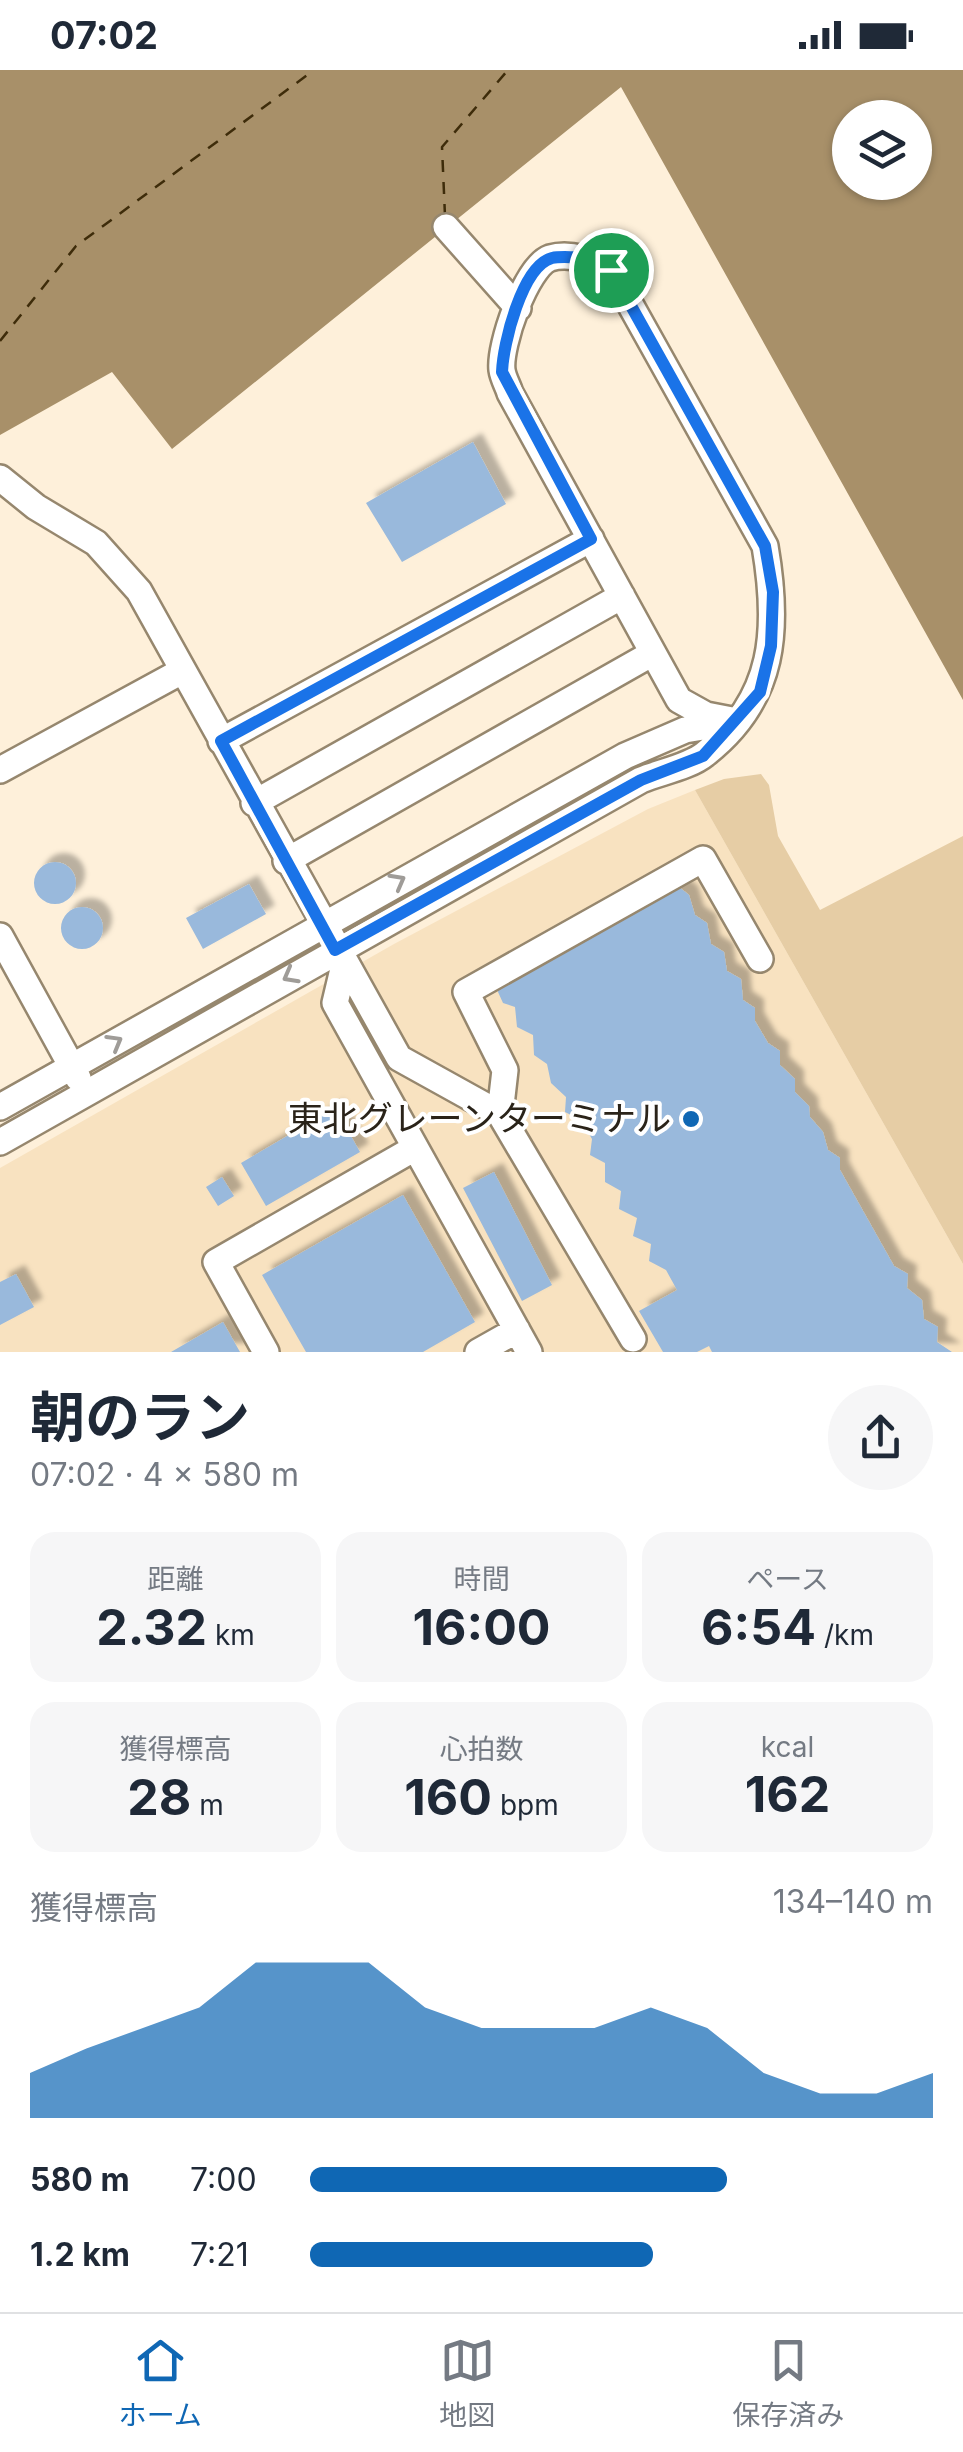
<!DOCTYPE html>
<html lang="ja">
<head>
<meta charset="utf-8">
<style>
  :root { --surface:#fff; --page:#f6f6f7; --text:#1f2937; --muted:#747a83; --line:#e0e1e3; --accent:#0f67b4 }
  body { margin:0; font-family:Inter,"Noto Sans JP",sans-serif; background:var(--page); color:var(--text); height:100vh; display:flex; flex-direction:column; font-size:38px; white-space:nowrap }
  * { box-sizing:border-box; margin:0 }
  p { font-size:32px; color:var(--muted) }
  .icon { flex:none; width:55px; height:55px; fill:none; stroke:currentColor; stroke-width:2; stroke-linecap:round; stroke-linejoin:round }
  .map { position:relative; height:1282px; overflow:hidden }
  .sheet { display:flex; flex-direction:column; background:var(--surface); flex:1 }
  .sheet>* { flex:none }
  .controls { position:absolute; left:832px; top:30px; display:grid; gap:20px }
  .controls a { display:grid; place-items:center; width:100px; height:100px; border-radius:50%; background:var(--surface); box-shadow:0 2px 8px #0004; font-size:50px }
  .pin { position:absolute; display:grid; place-items:center; width:85px; height:85px; color:#fff; margin:-42px; border:5px solid #fff; border-radius:50%; box-shadow:0 2px 10px #0007 }
  .round { display:grid; place-items:center; flex:none; width:105px; height:105px; border-radius:52px; background:var(--page) }
  .headline { display:flex; align-items:center; justify-content:space-between; height:170px; padding:0 30px }
  h1 { font-size:55px; font-weight:700; line-height:75px }
  .metrics { display:grid; grid-template-columns:repeat(3,1fr); gap:15px; height:170px; padding:10px 30px }
  .metrics div { display:grid; align-content:center; border-radius:25px; background:var(--page); text-align:center }
  .metrics b { font-size:50px; font-weight:700 }
  .metrics small { font-size:28px; font-weight:400 }
  .metrics p { font-size:28px }
  .chart { height:280px; padding:20px 30px }
  .chart p { display:flex; justify-content:space-between }
  .chart svg { width:100%; height:180px; margin-top:10px; fill:var(--accent); opacity:.7 }
  ul { padding:0 30px; list-style:none; font-size:32px }
  li { display:grid; grid-template-columns:160px 120px 1fr; align-items:center; height:75px }
  li i { height:25px; border-radius:12px; background:var(--accent) }
  .status { display:flex; justify-content:space-between; align-items:center; height:70px; padding:0 50px; background:var(--surface); direction:ltr }
  .status svg { height:28px; fill:currentColor }
  .dock { display:flex; justify-content:space-around; align-items:center; height:140px; border-top:2px solid var(--line); background:var(--surface); font-size:28px; color:var(--muted) }
  .dock a { display:grid; justify-items:center; gap:5px }
  .dock .on { color:var(--accent) }
  .map>svg:first-child { display:block }
</style>
</head>
<body>
<div class="status"><b>07:02</b><svg viewBox="0 0 49 12"><path d="M0 12V9h3v3zM5 12V6h3v6zM10 12V3h3v9zM15 12V0h3v12zM26 1h20v11H26zM47 4h2v5h-2z"/></svg></div>
<div class="map">
<svg width="963" height="1282" viewBox="0 0 963 1282">
  <defs>
    <filter id="shadow"><feDropShadow dx="9" dy="-9" stdDeviation="2.5" flood-color="#0004"/></filter>
  </defs>
  <rect width="100%" height="100%" fill="#fef0da"/>
  <path fill="#f8e2c0" d="M695 720 963 1194V1282H0V1098L394 874 648 739Z"/>
  <path fill="#e6cda5" d="M761 704 769 715 778 766 820 840 963 766V1194L695 720 724 709Z"/>
  <path fill="#a89069" fill-rule="evenodd" d="M0 0H963V630L621 17 172 379 112 302 0 365ZM850 48H915V112H850Z"/>
  <g fill="none" stroke-linecap="round" stroke-linejoin="round">
    <path stroke="#3e2c0a" stroke-width="2.5" stroke-dasharray="12 10" stroke-linecap="butt" d="M445 146 442 77 508 0
      M0 271 76 176 314 0"/>
  </g>
  <path fill="#99b9dc" filter="url(#shadow)" d="M473 372 506 434 402 492 366 433Z
    M34 813a21 21 0 1 1 42 0a21 21 0 1 1-42 0Z
    M249 814 266 844 203 879 186 848Z
    M679 817 689 825 695 845 707 853 711 874 724 882 727 901 741 909 743 930 755 938V951L768 973 780 981V995L795 1009V1022L809 1036 810 1047 823 1062 828 1080 840 1088V1100L894 1196 908 1204 907 1218 922 1230 924 1249 938 1257 937 1272 952 1282H712L709 1276 697 1282H663L639 1241 677 1220 666 1200 649 1191 651 1174 633 1166 637 1148 619 1139 621 1121 605 1112V1093L590 1085 592 1069 581 1050 565 1042 566 1027 551 1013 547 994 534 985 533 965 517 957 515 937 503 933 498 922 499 915 519 908 526 899 547 893 592 862 600 863 608 854Z
    M61 858a21 21 0 1 1 42 0a21 21 0 1 1-42 0Z
    M335 1038 360 1082 266 1136 241 1093Z
    M494 1102 552 1215 522 1231 463 1118Z
    M222 1107 234 1126 218 1136 206 1117Z
    M403 1125 475 1252 423 1282H306L262 1205Z
    M16 1204 34 1237 0 1255V1212Z
    M223 1252 240 1282H171Z"/>
  <g fill="none" stroke-linecap="round" stroke-linejoin="round">
    <defs>
      <path id="minor" d="M446 157 518 238
        M0 408 36 437 96 473 139 521 399 988 500 1044
        M221 671 591 469
        M0 700 182 601
        M254 733 622 526
        M286 791 653 583
        M0 866 78 1008
        M344 895 335 933 529 1282
        M0 1037 625 686 685 660 727 653
        M0 1072 641 710C660 702 689 697 705 684 776 629 779 558 765 476L611 200C593 191 571 182 550 188 526 197 499 276 502 300 503 308 508 316 510 323L679 630 706 645 737 651
        M633 1269 500 1044 505 1000 466 922 703 789 760 889
        M266 1282 216 1192 415 1078
        M478 1282 517 1260"/>
    </defs>
    <use href="#minor" stroke="#96876e" stroke-width="30"/>
    <use href="#minor" stroke="#fff" stroke-width="25"/>
  </g>
  <defs><path id="oneway-chevron" d="M-2-3.5L2.5 0L-2 3.5" fill="none" stroke-width="1.6" stroke-linecap="round" stroke-linejoin="round" transform="scale(2.5)"/></defs>
  <g stroke="#9f9c98">
    <use href="#oneway-chevron" transform="translate(398 811) rotate(-29)"/>
    <use href="#oneway-chevron" transform="translate(290 906) rotate(151)"/>
    <use href="#oneway-chevron" transform="translate(115 972) rotate(-30)"/>
  </g>
  <g fill="none" stroke-linecap="round" stroke-linejoin="round">
    <defs>
      <path id="route" d="M584 187 611 200 765 476 773 522 771 576 760 622 703 686 641 710 335 880 221 671 591 469 502 302C503 274 522 196 552 188 561 186 574 188 584 187Z"/>
    </defs>
    <use href="#route" stroke="#fff" stroke-width="20"/>
    <use href="#route" stroke="#1a73e8" stroke-width="12"/>
  </g>
  <circle fill="#0f67b4" stroke="#fff" stroke-width="4" cx="691" cy="1049" r="10"/>
  <g text-anchor="middle" stroke-width="8" stroke-linejoin="round" paint-order="stroke">
    <g font-size="35" fill="#2a2319" stroke="#fff" text-anchor="end">
      <text x="671" y="1061">東北グレーンターミナル</text>
    </g>
  </g>
</svg>
<div class="controls">
<a><svg class="icon" aria-label="layers" viewBox="0 0 24 24"><path d="M12 4l9 5-9 5-9-5zM3 14l9 5 9-5"/></svg></a>
</div>
<div class="pin" style="left:611px;top:200px;background:#1e9e55"><svg class="icon" aria-label="arrive" viewBox="0 0 24 24"><path d="M6 21V4h12l-3 4 3 4H6"/></svg></div>
</div>
<section class="sheet">
<div class="headline"><div><h1>朝のラン</h1><p>07:02 · 4 × 580 m</p></div><a class="round"><svg class="icon" aria-label="share" viewBox="0 0 24 24"><path d="M12 15V3M7 8l5-5 5 5M5 13v7h14v-7"/></svg></a></div>
<div class="metrics">
<div><p>距離</p><b>2.32<small> km</small></b></div>
<div><p>時間</p><b>16:00</b></div>
<div><p>ペース</p><b>6:54<small> /km</small></b></div>
</div>
<div class="metrics">
<div><p>獲得標高</p><b>28<small> m</small></b></div>
<div><p>心拍数</p><b>160<small> bpm</small></b></div>
<div><p>kcal</p><b>162</b></div>
</div>
<div class="chart"><p><span>獲得標高</span>134–140 m</p>
<svg viewBox="0 0 160 44" preserveAspectRatio="none"><path d="M0 44V33L10 27L20 22L30 17L40 6L50 6L60 6L70 17L80 22L90 22L100 22L110 17L120 22L130 33L140 38L150 38L160 33V44z"/></svg>
</div>
<ul>
<li><b>580 m</b>7:00<i style="width:67%"></i></li>
<li><b>1.2 km</b>7:21<i style="width:55%"></i></li>
</ul>
</section>
<nav class="dock">
<a class="on"><svg class="icon" aria-label="home" viewBox="0 0 24 24"><path d="M3 11l9-7 9 7M6 9v11h12V9"/></svg>ホーム</a>
<a><svg class="icon" aria-label="map" viewBox="0 0 24 24"><path d="M3 6l6-2 6 2 6-2v14l-6 2-6-2-6 2zM9 4v14M15 6v14"/></svg>地図</a>
<a><svg class="icon" aria-label="saved" viewBox="0 0 24 24"><path d="M7 4h10v16l-5-4-5 4z"/></svg>保存済み</a>
</nav>
</body>
</html>
